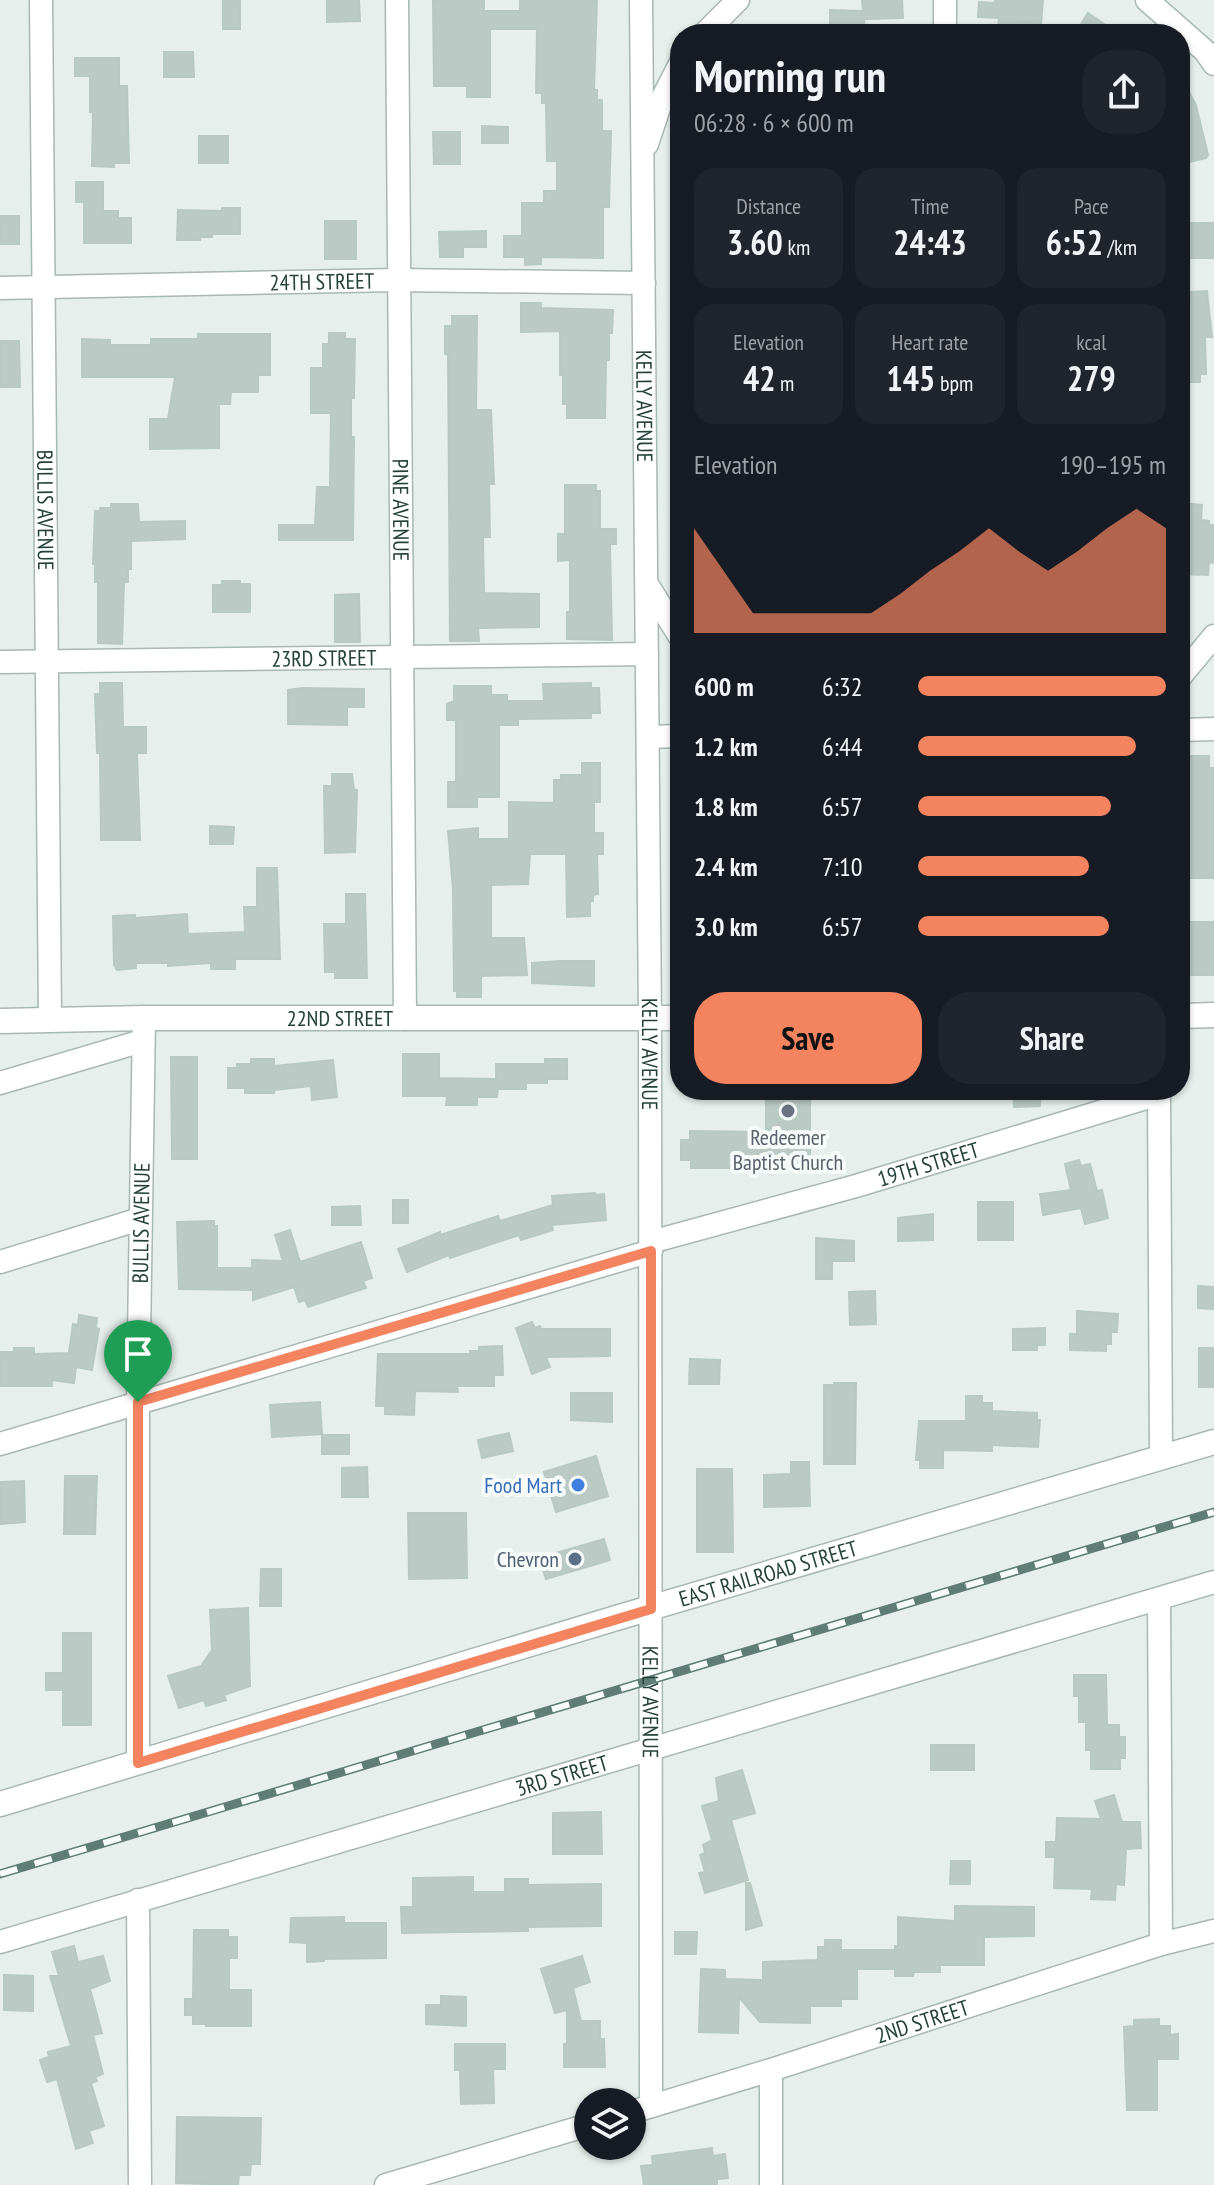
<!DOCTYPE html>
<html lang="en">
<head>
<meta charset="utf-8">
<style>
  :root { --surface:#171b24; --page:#20242c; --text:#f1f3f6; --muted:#9ea1a6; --accent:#f4845f }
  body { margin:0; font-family:"PT Sans Narrow",sans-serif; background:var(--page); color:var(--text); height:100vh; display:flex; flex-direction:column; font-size:30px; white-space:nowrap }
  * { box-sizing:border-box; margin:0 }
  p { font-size:26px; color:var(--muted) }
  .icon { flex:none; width:44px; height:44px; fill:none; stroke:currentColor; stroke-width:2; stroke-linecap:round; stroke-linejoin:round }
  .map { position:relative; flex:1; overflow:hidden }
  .sheet { position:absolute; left:670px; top:24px; width:520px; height:1076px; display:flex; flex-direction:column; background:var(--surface); border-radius:32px; box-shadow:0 2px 6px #0004 }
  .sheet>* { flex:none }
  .tools { position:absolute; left:574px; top:2088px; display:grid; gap:16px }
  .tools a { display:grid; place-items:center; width:72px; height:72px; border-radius:50%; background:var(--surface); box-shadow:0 2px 6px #0004; font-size:40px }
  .pin { position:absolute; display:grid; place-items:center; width:68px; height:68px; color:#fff; margin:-82px -34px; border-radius:50% 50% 50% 0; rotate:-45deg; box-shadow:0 0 8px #0007 }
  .pin .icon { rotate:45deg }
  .round { display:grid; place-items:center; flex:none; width:84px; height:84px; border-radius:32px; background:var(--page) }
  .headline { display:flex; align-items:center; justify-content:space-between; height:136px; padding:0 24px }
  h1 { font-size:44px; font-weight:800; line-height:60px }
  .figures { display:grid; grid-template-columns:repeat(3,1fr); gap:12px; height:136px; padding:8px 24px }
  .figures div { display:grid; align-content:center; border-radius:20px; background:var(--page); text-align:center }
  .figures b { font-size:34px; font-weight:800 }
  .figures small { font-size:22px; font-weight:400 }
  .figures p { font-size:22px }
  .chart { height:224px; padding:16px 24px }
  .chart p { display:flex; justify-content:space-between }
  .chart svg { width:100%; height:144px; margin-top:8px; fill:var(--accent); opacity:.7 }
  .primary-button { display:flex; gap:16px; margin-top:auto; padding:16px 24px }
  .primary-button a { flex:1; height:92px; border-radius:32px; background:var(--accent); color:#111; font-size:32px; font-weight:800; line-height:92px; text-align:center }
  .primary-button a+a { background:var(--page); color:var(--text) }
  ul { padding:0 24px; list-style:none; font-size:26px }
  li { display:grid; grid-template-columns:128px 96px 1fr; align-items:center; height:60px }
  li i { height:20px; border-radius:10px; background:var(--accent) }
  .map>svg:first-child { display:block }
</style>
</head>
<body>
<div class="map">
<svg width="1214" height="2185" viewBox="0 0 1214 2185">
  <rect width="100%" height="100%" fill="#e6efeb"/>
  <path fill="#bbcac4" stroke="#b8c9c2" stroke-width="2" d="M223 0H240V29H223Z
    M327 0H359L360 21 327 22Z
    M433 0H484V11H520V0H597L594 90H597V100H602V131H611L609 207H603V258L541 257V264L525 265V257H504V236H522V203H544V191H557V161H547L546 103H542V93H536L537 29H490V97H467V86H434Z
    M862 0H902L903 18 864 19 865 34H849V28H830V10L863 11Z
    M995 0H1043L1041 24 1021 23V32L998 30 999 18 978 17 979 2 995 3Z
    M1088 13 1119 34H1075Z
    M164 52H193L194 77H164Z
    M75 58H119V86H127L129 163H114V167L92 166 93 112H90V76H75Z
    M1180 75 1196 105 1208 155 1206 158 1180 164Z
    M482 126 508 127V143H482Z
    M433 132H460V164H434Z
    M199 136H228V163H199Z
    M76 182H103V211H118V218H131V243H84V202H76Z
    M222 208H240V234H212V237H201L200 240H177L178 210 222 211Z
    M0 216H19V244H0Z
    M325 221H356V259H325Z
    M1180 223H1214V258H1180Z
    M486 231V247H463V257H440L439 232Z
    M1207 291 1212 337H1205L1206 374H1200V382H1180V300H1190V292Z
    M521 303H541V308L613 310 612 333H609V360H606L605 418H567V404H563V375H560V331L521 332Z
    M452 316H477L476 410H491L494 484H489L490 537H483L484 593 539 594V627L478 628 479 641H450L448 354H445V326H452Z
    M329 333H345V339H355L354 398H351V437H354L353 540H279V525H315L317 487H330L331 413H311V368H323V344H329Z
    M198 334H270V375H258V392H231L230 404H219V448L150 449V419H168L175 377H82V339L110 340V345H151V339H198Z
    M0 341H19L20 387H0Z
    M565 485H596V491H600V529H616V544H610L612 640 567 639V612H570V560L558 561V534H565Z
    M1180 503 1202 505 1201 520 1209 521V525H1214V563L1209 562 1208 575 1180 574Z
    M111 504H138L139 522 185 521V539L131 541V569H128V582H124L122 644 98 643V582H95V564H93L95 511H100V508H111Z
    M222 581H240V584H250V612H213V585H222Z
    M359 594 360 642H335V595Z
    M100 683H122L123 727H146V753H137L140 840H101L100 753H97L95 694H100Z
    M591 683V688H599L600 713H591V718L518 719V725H499V797H477V807H448V782H456V720H447V704L454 701V686H491V695H507V701H544L543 684Z
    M303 688 364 689V707H347V725L288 724V690Z
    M1183 756H1209V768H1213L1214 878H1180V772H1183Z
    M582 763H600V802H594V833H603V854H597L598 894 593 895V901H590V916L567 917 566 854H530L528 884 491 885V938H524L527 975 481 976V997H457V991H454L453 890 448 831 478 828V839H509V802L554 803V780H561V775H582Z
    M332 774H352L354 790H357L355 852 325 853 324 786H332Z
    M210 826 234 827 233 844H210Z
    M257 868H277L280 959H235V969H211V963L168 966V963H136V968L117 970 114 965 113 916 135 915V918L187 914 188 934 245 932 244 907H257Z
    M346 894H365L367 978H335V972H325L324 924H346Z
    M1180 922H1214V975H1180Z
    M560 961H594V986L532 983V963Z
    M403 1054H439V1078L496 1079V1064H545V1059H567V1079H547V1083H526V1089H498L497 1097H477V1105H446L447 1096H403Z
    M171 1057H197V1159H172Z
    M251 1059H274V1066L333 1060 337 1097 312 1100 311 1086 274 1090V1093H245V1088H228V1068H237V1064H251Z
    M766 1090H810V1159L766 1172V1168H691V1160H681V1140H690V1131L766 1132Z
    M1014 1090H1040V1106L1014 1107Z
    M1079 1160 1081 1166 1090 1164 1097 1191 1102 1190 1108 1218 1085 1224 1081 1208 1043 1215 1040 1194 1071 1190 1065 1164Z
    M595 1193V1195L604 1194 606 1220 552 1225 553 1230 521 1240 519 1235 450 1258 449 1255 407 1272 398 1249 440 1232V1235L498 1216 500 1221 553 1205 552 1196Z
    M393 1200H408V1223H393Z
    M978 1202H1013V1240H978Z
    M360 1206 361 1225H332V1207Z
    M933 1214V1240L898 1241V1218Z
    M214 1221V1226H217V1268H252V1260L283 1261 275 1235 290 1230 300 1262 361 1242 372 1278 363 1281 366 1288 308 1307 305 1300 299 1302 294 1287 253 1300V1290L179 1289 177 1222Z
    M816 1238 854 1241V1261H832V1279H816Z
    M1198 1286 1214 1287V1309L1198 1308Z
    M875 1291 876 1324 850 1325 849 1292Z
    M1077 1311 1118 1314 1117 1332H1111V1344H1106V1351L1070 1350V1334H1077Z
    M79 1315 97 1318 96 1328 99 1329 92 1370 76 1367 74 1383 52 1380V1386H0V1352H14V1348H34V1354L69 1353 73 1324 78 1325Z
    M532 1322 535 1328 540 1326 541 1329H610V1356L546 1357 550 1367 532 1374 516 1328Z
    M1045 1328V1345H1037V1350H1013V1329Z
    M502 1346 503 1375H494V1386H457L458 1392 415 1391 414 1415 385 1414V1406H376L378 1354H470V1351H479V1347Z
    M1199 1348H1214V1387H1199Z
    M690 1359 720 1360 719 1384H689Z
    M834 1383H856L855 1464H824V1385H834Z
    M571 1393H612V1422L571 1420Z
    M966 1396H982V1403H992V1411L1037 1413V1420H1040L1038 1447 992 1445V1451L943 1450V1468H920V1460H916L919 1421H966Z
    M320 1402 322 1434 272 1437 270 1405Z
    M509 1433 513 1451 482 1458 478 1440Z
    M322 1435H349V1454H322Z
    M596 1456 608 1496 556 1512 544 1472Z
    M791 1462H809L810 1506 764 1507V1475L791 1474Z
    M367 1467 368 1497H342V1468Z
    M697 1469H732L733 1552H697Z
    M65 1476H97L95 1534H64Z
    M24 1481 25 1522 1 1524 0 1482Z
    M408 1513H466L467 1578 409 1579Z
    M604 1539 610 1560 546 1579 539 1558Z
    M261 1569H281V1606H260Z
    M248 1608 250 1686 224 1695 226 1700 206 1706 204 1700 179 1708 168 1676 201 1666 212 1650 210 1610Z
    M63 1633H91V1725H63V1690H46V1673H63Z
    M1074 1675H1106L1107 1725H1119V1737H1125V1758H1120V1769H1091V1750H1086V1722H1079V1696H1074Z
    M931 1745H974V1770H931Z
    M742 1770 755 1813 731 1820 748 1880 705 1893 699 1873 705 1872 700 1855 705 1853 703 1845 712 1840 702 1806 719 1801 716 1778Z
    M1114 1795 1122 1822H1140L1141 1848 1126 1849 1124 1885 1116 1884 1115 1900 1091 1899 1092 1889 1054 1888 1055 1857H1046V1842H1056L1057 1818 1101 1819 1095 1801Z
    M601 1812 602 1854H553V1813Z
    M951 1861H970V1884H950Z
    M473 1877V1892H505V1879H528V1885L601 1884V1926L528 1927V1931L402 1933 401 1907H413V1878Z
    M746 1883H750L762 1925 746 1930Z
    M955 1906 1034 1907V1936L984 1937V1965H940V1972H914L913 1976H895V1969H857V1999H841V2006H810V2023L760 2022 739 1997 738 2033 699 2032 701 1969 725 1970V1979L763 1980V1962L818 1960V1947H825V1940H841V1950H895V1946H898V1917L955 1921Z
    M344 1917V1923H386V1958L324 1959V1961L307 1962V1943L290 1942 291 1918Z
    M194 1930H228V1937H237V1958H229V1990H251V2026H206V2024H193V2015H185V1999H193Z
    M675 1932H697L696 1954H675Z
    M74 1946 78 1962 103 1956 110 1981 90 1989 102 2033 93 2035 103 2074 95 2077 97 2081 91 2083 104 2126 89 2131 93 2143 76 2149 57 2079 47 2082 40 2060 49 2057 48 2052 71 2046 50 1976H59L52 1952Z
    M582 1956 590 1982 573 1988 581 2021H600V2039H604L605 2067H564V2044H567V2010L555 2013 541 1969Z
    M4 1975 33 1976V2011L4 2010Z
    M441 1996 466 1997V2026L426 2024V2005H441Z
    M1159 2019V2026H1170V2035L1178 2034V2059H1157V2110H1127L1124 2027 1134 2026V2020Z
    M455 2044H505V2069H493L494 2103 461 2104 460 2070H455Z
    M177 2117 261 2118 260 2164H251L250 2175H239L238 2185 176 2183Z
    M712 2148 713 2156 725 2154 728 2178 717 2179V2185H644L641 2166 653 2165 652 2156Z"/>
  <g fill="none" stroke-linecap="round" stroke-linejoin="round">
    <defs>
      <g id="minor">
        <path id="s1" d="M41 0 50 1020"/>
        <path id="s2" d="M397 0 405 1019"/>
        <path id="s3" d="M641 0 650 1018 651 2106"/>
        <path d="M1147 0 1205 51 1214 64"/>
        <path d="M704 34 738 0"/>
        <path d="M945 34V0"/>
        <path d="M647 144 662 99 680 64"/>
        <path id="s4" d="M0 288 396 280 644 283"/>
        <path d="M647 584 680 637"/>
        <path id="s5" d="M0 662 647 654"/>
        <path d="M1180 677 1214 636"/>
        <path d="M1180 730 1214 729"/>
        <path d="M648 737 680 736"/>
        <path d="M0 1083 142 1041"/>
        <path d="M1159 1090 1161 1457"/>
        <path id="s6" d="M651 1242 856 1186 1159 1094"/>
        <path d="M0 1262 140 1219"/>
        <path d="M0 1444 651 1251"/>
        <path d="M1159 1599 1161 1944"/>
        <path id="s7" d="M138 1763V1402L144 1018"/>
        <path d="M138 1900 140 2185"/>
        <path id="s8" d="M0 1942 1214 1582"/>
        <path d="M771 2070V2185"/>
        <path id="s9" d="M632 2112 771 2070 1161 1944 1214 1931"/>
        <path d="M386 2185 588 2125"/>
      </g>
      <g id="tertiary">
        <path d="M1180 1016 1214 1015"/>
        <path id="s10" d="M0 1021 144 1018H680"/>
        <path id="s11" d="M0 1804 623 1616 1214 1442"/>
      </g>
    </defs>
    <use href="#minor" stroke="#a8b8b2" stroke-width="25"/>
    <use href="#tertiary" stroke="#a8b8b2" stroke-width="27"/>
    <use href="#minor" stroke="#fff" stroke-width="22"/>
    <use href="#tertiary" stroke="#fff" stroke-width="24"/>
    <defs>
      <path id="rail" d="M0 1874 1214 1512"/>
    </defs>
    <use href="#rail" stroke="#5f7d75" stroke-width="9"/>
    <use href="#rail" stroke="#f7fbf9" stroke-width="6" stroke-dasharray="18" stroke-linecap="butt"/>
  </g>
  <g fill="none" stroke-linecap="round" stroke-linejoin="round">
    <defs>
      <path id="route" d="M651 1251V1609L138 1763V1402Z"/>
    </defs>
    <use href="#route" stroke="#fff" stroke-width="16"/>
    <use href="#route" stroke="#f4845f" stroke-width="10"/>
  </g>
  <circle fill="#6b7280" stroke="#f7fbf9" stroke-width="3" cx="788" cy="1111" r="8"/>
  <circle fill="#3f7fe0" stroke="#f7fbf9" stroke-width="3" cx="578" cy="1485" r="8"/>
  <circle fill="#5c6f8a" stroke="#f7fbf9" stroke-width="3" cx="575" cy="1559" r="8"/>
  <g text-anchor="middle" stroke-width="8" stroke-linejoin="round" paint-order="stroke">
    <g font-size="22" fill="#24423a" stroke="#f7fbf9">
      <text dy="8" stroke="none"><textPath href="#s4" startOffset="322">24TH STREET</textPath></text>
      <text dy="8" stroke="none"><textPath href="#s3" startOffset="406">KELLY AVENUE</textPath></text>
      <text dy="8" stroke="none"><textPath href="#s2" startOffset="510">PINE AVENUE</textPath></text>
      <text dy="8" stroke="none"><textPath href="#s1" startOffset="510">BULLIS AVENUE</textPath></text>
      <text dy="8" stroke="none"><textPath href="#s5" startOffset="324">23RD STREET</textPath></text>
      <text dy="8" stroke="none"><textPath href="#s10" startOffset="340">22ND STREET</textPath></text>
      <text dy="8" stroke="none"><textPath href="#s3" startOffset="1054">KELLY AVENUE</textPath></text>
      <text dy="8" stroke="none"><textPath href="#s6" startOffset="288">19TH STREET</textPath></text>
      <text dy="8" stroke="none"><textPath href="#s7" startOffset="540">BULLIS AVENUE</textPath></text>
      <text dy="8" stroke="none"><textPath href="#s11" startOffset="802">EAST RAILROAD STREET</textPath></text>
      <text dy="8" stroke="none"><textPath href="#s3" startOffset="1702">KELLY AVENUE</textPath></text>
      <text dy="8" stroke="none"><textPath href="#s8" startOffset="586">3RD STREET</textPath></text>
      <text dy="8" stroke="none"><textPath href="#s9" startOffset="304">2ND STREET</textPath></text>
    </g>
    <g font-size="22" fill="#5b616d" stroke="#f7fbf9">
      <text x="788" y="1145">Redeemer<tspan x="788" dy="25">Baptist Church</tspan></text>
    </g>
    <g font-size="22" fill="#366cbe" stroke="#f7fbf9" text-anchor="end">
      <text x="562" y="1493">Food Mart</text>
    </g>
    <g font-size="22" fill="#4e5e75" stroke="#f7fbf9" text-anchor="end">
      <text x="559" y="1567">Chevron</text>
    </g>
  </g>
</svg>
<div class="tools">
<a><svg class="icon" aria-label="layers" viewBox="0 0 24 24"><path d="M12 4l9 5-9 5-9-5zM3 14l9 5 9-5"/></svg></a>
</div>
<div class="pin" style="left:138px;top:1402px;background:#1e9e55"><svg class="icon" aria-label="arrive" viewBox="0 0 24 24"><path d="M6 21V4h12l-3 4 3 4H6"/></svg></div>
<section class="sheet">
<div class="headline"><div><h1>Morning run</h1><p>06:28 · 6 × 600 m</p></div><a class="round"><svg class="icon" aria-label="share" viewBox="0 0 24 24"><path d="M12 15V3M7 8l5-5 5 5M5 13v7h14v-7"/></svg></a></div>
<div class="figures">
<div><p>Distance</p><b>3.60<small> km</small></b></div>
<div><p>Time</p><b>24:43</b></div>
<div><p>Pace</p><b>6:52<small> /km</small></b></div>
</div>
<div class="figures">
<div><p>Elevation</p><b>42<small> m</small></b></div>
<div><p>Heart rate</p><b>145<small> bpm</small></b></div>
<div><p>kcal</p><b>279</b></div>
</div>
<div class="chart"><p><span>Elevation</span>190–195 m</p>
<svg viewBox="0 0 160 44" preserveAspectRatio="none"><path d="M0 44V12L10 25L20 38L30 38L40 38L50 38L60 38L70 32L80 25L90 19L100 12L110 19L120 25L130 19L140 12L150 6L160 12V44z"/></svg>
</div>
<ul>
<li><b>600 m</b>6:32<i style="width:100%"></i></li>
<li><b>1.2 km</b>6:44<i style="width:88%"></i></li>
<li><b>1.8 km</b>6:57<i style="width:78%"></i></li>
<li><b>2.4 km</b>7:10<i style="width:69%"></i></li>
<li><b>3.0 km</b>6:57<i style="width:77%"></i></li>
</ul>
<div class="primary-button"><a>Save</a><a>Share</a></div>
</section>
</div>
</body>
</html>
